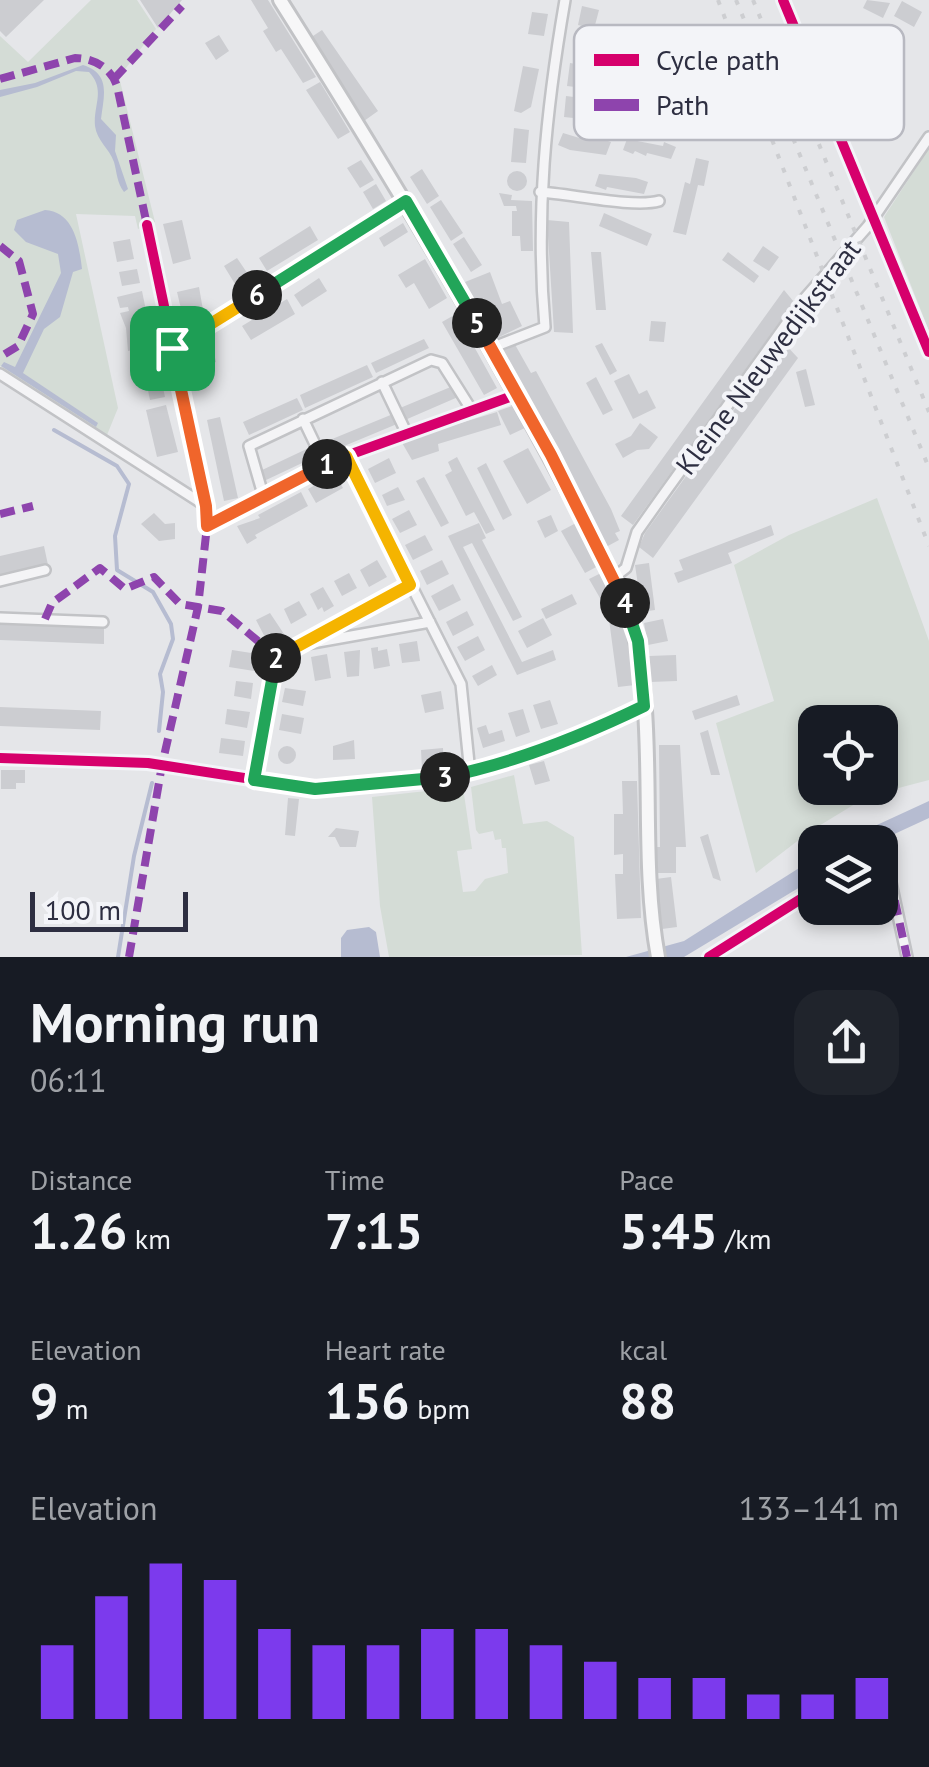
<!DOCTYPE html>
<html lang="en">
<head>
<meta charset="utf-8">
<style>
  :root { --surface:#171b24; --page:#20242c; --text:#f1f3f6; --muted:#9ea1a6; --accent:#7c3aed }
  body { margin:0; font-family:"PT Sans",sans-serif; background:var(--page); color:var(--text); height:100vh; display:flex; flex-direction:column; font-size:38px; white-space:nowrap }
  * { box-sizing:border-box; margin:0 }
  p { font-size:32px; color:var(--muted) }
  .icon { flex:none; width:55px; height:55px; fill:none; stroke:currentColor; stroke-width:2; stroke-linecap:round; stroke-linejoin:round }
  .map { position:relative; height:957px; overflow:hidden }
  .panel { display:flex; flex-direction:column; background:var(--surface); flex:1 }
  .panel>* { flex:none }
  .tools { position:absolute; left:798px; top:705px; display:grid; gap:20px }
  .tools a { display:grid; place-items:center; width:100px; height:100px; border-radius:20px; background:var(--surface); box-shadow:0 5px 15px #0003; font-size:50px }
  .scale { position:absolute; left:30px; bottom:25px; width:158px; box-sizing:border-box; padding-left:10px; border:5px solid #2d2e41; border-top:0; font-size:28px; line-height:35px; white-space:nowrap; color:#2d2e41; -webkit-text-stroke:8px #f3f4f8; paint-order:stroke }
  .pin { position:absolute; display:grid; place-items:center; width:85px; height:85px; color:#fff; margin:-42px; border-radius:20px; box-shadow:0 5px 15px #0006 }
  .km { position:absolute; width:50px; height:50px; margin:-25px; border-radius:50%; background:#222; color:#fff; font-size:28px; line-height:50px; text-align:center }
  .round { display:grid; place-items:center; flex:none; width:105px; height:105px; border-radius:30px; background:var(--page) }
  .summary { display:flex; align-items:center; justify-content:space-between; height:170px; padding:0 30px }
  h1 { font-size:55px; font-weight:700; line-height:75px }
  .figures { display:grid; grid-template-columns:repeat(3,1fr); gap:15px; height:170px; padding:10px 30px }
  .figures div { display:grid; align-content:center }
  .figures b { font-size:50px; font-weight:700 }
  .figures small { font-size:28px; font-weight:400 }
  .figures p { font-size:28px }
  .chart { height:280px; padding:20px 30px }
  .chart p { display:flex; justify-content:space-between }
  .chart svg { width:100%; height:180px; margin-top:10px; stroke:var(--accent); stroke-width:6 }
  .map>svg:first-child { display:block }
</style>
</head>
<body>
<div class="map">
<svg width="929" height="957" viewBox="0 0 929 957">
  <rect width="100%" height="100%" fill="#e5e6e9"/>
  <path fill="#d4dcd6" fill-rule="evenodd" d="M91 0H137L156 29 119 77 155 222 138 229 135 216 76 214 118 408 107 435 0 366V36L28 62Z
    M929 148V331L884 217Z
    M877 498 929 641V780L868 796 809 832 756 873 716 723 774 701 734 565 789 535ZM815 722H880V788H815Z
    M514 775 523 824 547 821 574 837 582 955 389 957 380 906 372 797 463 787 472 849 457 851 463 892 475 891 485 879 508 873 506 848H502L501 839 495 840 493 831 479 834 476 830 471 787Z"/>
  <path fill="#b6bcd1" d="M83 65C111 74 104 95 101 119L116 135 115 151 128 189 124 192C117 183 117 173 114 162 109 148 97 141 95 126 93 105 106 90 89 72L76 71 37 87 0 97V90L35 83Z
    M45 210C74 212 79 244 82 269L73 272 60 317 44 329 23 373 98 423 96 427 1 366 4 362 15 367 61 273 58 254 26 242 14 230 17 220Z
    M929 801V818L877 842H840Z
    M815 858V878L684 957H626L684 941Z
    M369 927 376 932 380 957H341V938L347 930Z"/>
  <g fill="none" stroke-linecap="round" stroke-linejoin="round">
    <path stroke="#b6bcd1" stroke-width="4" d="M54 430 117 466 129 484 115 536 117 570 153 592 171 624 173 639 160 674 163 692 159 731
      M118 957 134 856 152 783"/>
  </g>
  <path fill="#cccdd1" d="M0 0H44L6 37 0 31Z
    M140 0H182L158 28Z
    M251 0H268L316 77 303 83 281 49 276 52 263 31 268 28Z
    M867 0 890 3 883 18 863 8Z
    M902 1 922 12 914 27 894 16Z
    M582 6 599 10 594 29 578 25Z
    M532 12 548 14 544 36 528 34Z
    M322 30 378 111 364 121 310 38Z
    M219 35 229 51 216 60 205 43Z
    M570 63 594 67 591 89 567 86Z
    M523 66 539 69 531 107 521 113 514 111Z
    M320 82 350 132 338 139 306 90Z
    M566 96 590 99 583 119 564 117Z
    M514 128 529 130 526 163 511 162Z
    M563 133 586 140 599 141 600 138 611 142 606 155 570 150 558 145Z
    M627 139 663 146 664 142 676 147 671 159 647 153 646 156 635 151 633 154 623 150Z
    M696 158 709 161 704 186 698 185 686 235 673 232 685 182 690 184Z
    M361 160 374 180 360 188 347 168Z
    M422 169 439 196 427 204 410 177Z
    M507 181a10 10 0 1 1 20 0a10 10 0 1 1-20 0Z
    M599 174 636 178 648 182 644 194 607 187 606 190 595 186Z
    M376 184 386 201 373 209 363 192Z
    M499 193 512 195 511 200 532 201 533 251H521L520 236H512V211H517L516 206H504Z
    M441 200 463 233 451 241 430 207Z
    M604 213 652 234 647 246 599 226Z
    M182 220 191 259 173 264 163 224Z
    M547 220 569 222 573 333 554 332Z
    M403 223 408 232 384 247 379 238Z
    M310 226 318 240 267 271 259 258Z
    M464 237 482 265 471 272 453 244Z
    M130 239 134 259 117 262 113 242Z
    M763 246 779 257 769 271 753 261Z
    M591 252H601L606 310H596Z
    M728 252 759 276 754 283 722 260Z
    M237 258 252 280 238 289 224 266Z
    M425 259 447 298 429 309 414 283 406 288 398 275Z
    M137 269 140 283 122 286 119 272Z
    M490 272 502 304 510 301 522 326 497 338 465 282Z
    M319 278 327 291 302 307 294 295Z
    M199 287 203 310 183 317 177 292Z
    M784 290 794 302 633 525 621 516Z
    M142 291 153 345 128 351 126 328 120 313 129 311 128 307 120 308 117 297Z
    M287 299 295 314 251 340 242 326Z
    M456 314 497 388 484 395 442 322Z
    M651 321 666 322 664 342 649 341Z
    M424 339 429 348 376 373 371 363Z
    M513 341 531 373 536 371 611 509 620 531 615 533 619 540 606 547 501 349Z
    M783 342 798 358 653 558 639 547 645 533Z
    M602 343 617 371 610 375 595 346Z
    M214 353 216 362 209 364 211 374 196 377 192 358Z
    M156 354 165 397 150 400 141 357Z
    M367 365 373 377 305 408 300 395Z
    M806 369 815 405 805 407 796 372Z
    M629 374 639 394 647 390 656 408 633 419 614 381Z
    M596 377 613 410 603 415 586 383Z
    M453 386 458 397 405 420 400 408Z
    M297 398 303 410 249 435 243 422Z
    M166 405 178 452 157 457 146 410Z
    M515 405 527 427 510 435 498 411Z
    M497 412 501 425 438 444 439 451 412 460 401 441Z
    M393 414 397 424 325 454 320 444Z
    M220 417 238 498 224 501 207 420Z
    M640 423 658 437 649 449 637 450 623 458 615 444 631 436Z
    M313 446 317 456 264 481 260 471Z
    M528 448 551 490 527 504 503 461Z
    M457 457 495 530 486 534 474 512 466 516 445 475 452 471 448 462Z
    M389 458 396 473 375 483 368 469Z
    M486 463 512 515 503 520 477 468Z
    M335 474 343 488 316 503 308 489Z
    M424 477 449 523 441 527 416 481Z
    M398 487 405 500 387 506 382 495Z
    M301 492 308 506 255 535 257 538 247 544 237 526 260 518 258 515Z
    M409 510 417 525 400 533 392 519Z
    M154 513 165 524 175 523V539L159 541 141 524Z
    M551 515 558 531 545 538 537 521Z
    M479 523 486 538 482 540 522 617 513 621 472 543 463 547 522 662 553 650 556 660 517 675 448 536Z
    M576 523 600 565 585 573 561 531Z
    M771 525 774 535 728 553 732 563 678 583 674 573 683 570 679 560Z
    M425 535 433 550 413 560 405 545Z
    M44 546 48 565 0 576V556Z
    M377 560 387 577 369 587 360 570Z
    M442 560 449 574 427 585 420 571Z
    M649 563 655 610 642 612 635 565Z
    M603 572 621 610 625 631 629 630 635 685 618 687 608 612 589 579Z
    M349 573 357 588 342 596 334 581Z
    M453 584 461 600 439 611 431 596Z
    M323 587 334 606 324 612 322 607 318 610 310 594Z
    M572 594 577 604 546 619 541 609Z
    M299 601 307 615 291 624 284 609Z
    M467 611 474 625 453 636 446 622Z
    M270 613 284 634 268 643 256 620Z
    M543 618 552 635 527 648 518 631Z
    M663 619 668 641 648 645 644 623Z
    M0 621 104 625V644L0 640Z
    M478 636 485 650 465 661 457 647Z
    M417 641 420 661 402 663 399 644Z
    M378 647V651L387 649 390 666 374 669 371 648Z
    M232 650 257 654 254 671 229 667Z
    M360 650 359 676 347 677 344 652Z
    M327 654 331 678 315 681 311 657Z
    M676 655 677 681 650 682 649 656Z
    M492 665 497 675 478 686 472 676Z
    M236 681 253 683 251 699 234 696Z
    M285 688 306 691 303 706 282 702Z
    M441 691 444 709 425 713 421 695Z
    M737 695 740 705 695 720 692 711Z
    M550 700 558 724 541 729 533 705Z
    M0 707 101 711 100 730 0 726Z
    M227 709 250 712 247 728 225 724Z
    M523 709 530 732 516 737 508 713Z
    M282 714 304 718 301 734 279 730Z
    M486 725 489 734 502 730 505 741 483 748 477 728Z
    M708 730 720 775H711L700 733Z
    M221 738 245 741 243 756 219 753Z
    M354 740 355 759 333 760V746Z
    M659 745H680L686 847H676V873H656V847H660Z
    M278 755a9 9 0 1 1 18 0a9 9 0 1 1-18 0Z
    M443 748 444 767 422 769 421 750Z
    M544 761 550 781 535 785 529 765Z
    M1 770H25V783H16V789H1Z
    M622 781H637L641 918 617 919 615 874H623V854L614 855V814H623Z
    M288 798 299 799 295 836 285 835Z
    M336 828 359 831 356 847H340L335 837H328Z
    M708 834 721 881 713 878 700 837Z
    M671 877 677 927 662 929 656 879Z"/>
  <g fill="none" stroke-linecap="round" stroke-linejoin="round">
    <defs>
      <path id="street" d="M540 192C571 194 634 208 659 201
        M147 225 206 506 207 526 346 456 518 394
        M172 347 406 201
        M491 348 545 327C535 216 546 110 565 0
        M0 374 206 506
        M382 382 406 432
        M303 419 325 465
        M346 456 461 684 470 773
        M264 498 249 446 431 360 442 363 471 409
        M613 578 626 568 637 532 661 498 805 298 868 226 929 137
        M0 581 45 570
        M0 618 103 622
        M301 645 430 622
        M0 758 148 763 315 789 429 781 482 770 579 738 644 707
        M254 781 277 657 410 585
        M890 878 907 957"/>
      <path id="secondary" d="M280 0C405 198 524 398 628 608 661 720 637 842 658 957"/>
    </defs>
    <use href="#street" stroke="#c2c3c6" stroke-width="14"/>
    <use href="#secondary" stroke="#c2c3c6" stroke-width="18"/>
    <use href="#street" stroke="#f4f4f6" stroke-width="9"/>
    <use href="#secondary" stroke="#f7f7f8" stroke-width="12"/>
    <path stroke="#cdced1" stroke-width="4" stroke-dasharray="5 10" stroke-linecap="butt" d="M718 0 929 546
      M736 0 929 468
      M753 0 779 63
      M779 47 929 412"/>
    <path stroke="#8e44ad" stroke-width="8" stroke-dasharray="15 8" stroke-linecap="butt" d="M0 79 75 58C94 58 111 68 117 86L147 225
      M114 79 182 6
      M0 246 19 261 33 314 18 346 0 357
      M0 514 33 506
      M45 619 52 603 100 568 125 589 154 577 180 604 222 611 277 657
      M890 878 907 957
      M129 957 162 765 198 607 207 526"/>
    <defs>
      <path id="cycleway" d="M783 0 929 352
        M147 225 206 506 207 526 346 456 518 394
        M0 758 148 763 315 789 429 781 482 770 579 738 644 707
        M709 957 815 890"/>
    </defs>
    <use href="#cycleway" stroke="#f3f4f8" stroke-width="16"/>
    <use href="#cycleway" stroke="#d6006c" stroke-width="10"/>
  </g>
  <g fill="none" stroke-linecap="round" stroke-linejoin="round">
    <defs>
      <path id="split-1" d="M172 348 206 506 207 526 327 464"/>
      <path id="split-2" d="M276 658 410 585 346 456 327 464"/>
      <path id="split-3" d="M276 658 254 780 315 789 445 777"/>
      <path id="split-4" d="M445 777C515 763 580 737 644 706L638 641 625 603"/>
      <path id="split-5" d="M477 323 551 455 625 603"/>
      <path id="split-6" d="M257 295 406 201 477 323"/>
      <path id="split-7" d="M172 348 257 295"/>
    </defs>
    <use href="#split-1" stroke="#fff" stroke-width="20"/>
    <use href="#split-2" stroke="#fff" stroke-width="20"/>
    <use href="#split-3" stroke="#fff" stroke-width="20"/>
    <use href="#split-4" stroke="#fff" stroke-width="20"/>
    <use href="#split-5" stroke="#fff" stroke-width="20"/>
    <use href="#split-6" stroke="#fff" stroke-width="20"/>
    <use href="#split-7" stroke="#fff" stroke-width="20"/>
    <use href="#split-1" stroke="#f0652b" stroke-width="12"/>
    <use href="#split-2" stroke="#f5b400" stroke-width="12"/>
    <use href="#split-3" stroke="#22a559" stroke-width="12"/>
    <use href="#split-4" stroke="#22a559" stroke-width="12"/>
    <use href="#split-5" stroke="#f0652b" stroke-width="12"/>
    <use href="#split-6" stroke="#22a559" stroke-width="12"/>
    <use href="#split-7" stroke="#f5b400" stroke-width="12"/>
  </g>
  <g text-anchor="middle" stroke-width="8" stroke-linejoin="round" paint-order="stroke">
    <g font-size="28" fill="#2d2e41" stroke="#f3f4f8">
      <text transform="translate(768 357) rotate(-53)" y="10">Kleine Nieuwedijkstraat</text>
    </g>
  </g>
  <rect x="574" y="25" width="330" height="115" rx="15" fill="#f3f4f8" stroke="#b8b9c1" stroke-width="2.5"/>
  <rect x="594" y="54" width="45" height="12" fill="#d6006c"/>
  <rect x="594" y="99" width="45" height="12" fill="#8e44ad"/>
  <g font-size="28" fill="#2d2e41">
    <text x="656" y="70">Cycle path</text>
    <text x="656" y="115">Path</text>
  </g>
</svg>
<div class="tools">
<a><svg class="icon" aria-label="locate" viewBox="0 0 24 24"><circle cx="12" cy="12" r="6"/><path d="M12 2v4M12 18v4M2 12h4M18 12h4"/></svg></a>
<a><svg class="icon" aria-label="layers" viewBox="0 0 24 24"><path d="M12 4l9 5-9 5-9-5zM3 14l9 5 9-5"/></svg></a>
</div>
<div class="scale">100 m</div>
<div class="pin" style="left:172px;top:348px;background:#1e9e55"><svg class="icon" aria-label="arrive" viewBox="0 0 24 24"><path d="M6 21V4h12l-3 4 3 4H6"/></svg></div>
<b class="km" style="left:327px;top:464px">1</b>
<b class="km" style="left:276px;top:658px">2</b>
<b class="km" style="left:445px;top:777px">3</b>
<b class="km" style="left:625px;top:603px">4</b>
<b class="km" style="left:477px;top:323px">5</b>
<b class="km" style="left:257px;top:295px">6</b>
</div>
<section class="panel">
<div class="summary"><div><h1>Morning run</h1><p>06:11</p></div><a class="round"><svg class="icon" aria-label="share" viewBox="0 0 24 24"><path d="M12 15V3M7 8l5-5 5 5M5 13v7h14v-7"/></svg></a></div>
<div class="figures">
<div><p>Distance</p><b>1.26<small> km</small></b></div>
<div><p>Time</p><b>7:15</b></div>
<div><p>Pace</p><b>5:45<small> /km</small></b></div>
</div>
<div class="figures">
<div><p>Elevation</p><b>9<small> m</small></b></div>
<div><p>Heart rate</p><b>156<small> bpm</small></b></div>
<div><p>kcal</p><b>88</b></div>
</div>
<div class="chart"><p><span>Elevation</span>133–141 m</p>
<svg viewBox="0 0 160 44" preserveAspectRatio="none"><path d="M5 44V26M15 44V14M25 44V6M35 44V10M45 44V22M55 44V26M65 44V26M75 44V22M85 44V22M95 44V26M105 44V30M115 44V34M125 44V34M135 44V38M145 44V38M155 44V34"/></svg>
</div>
</section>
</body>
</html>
